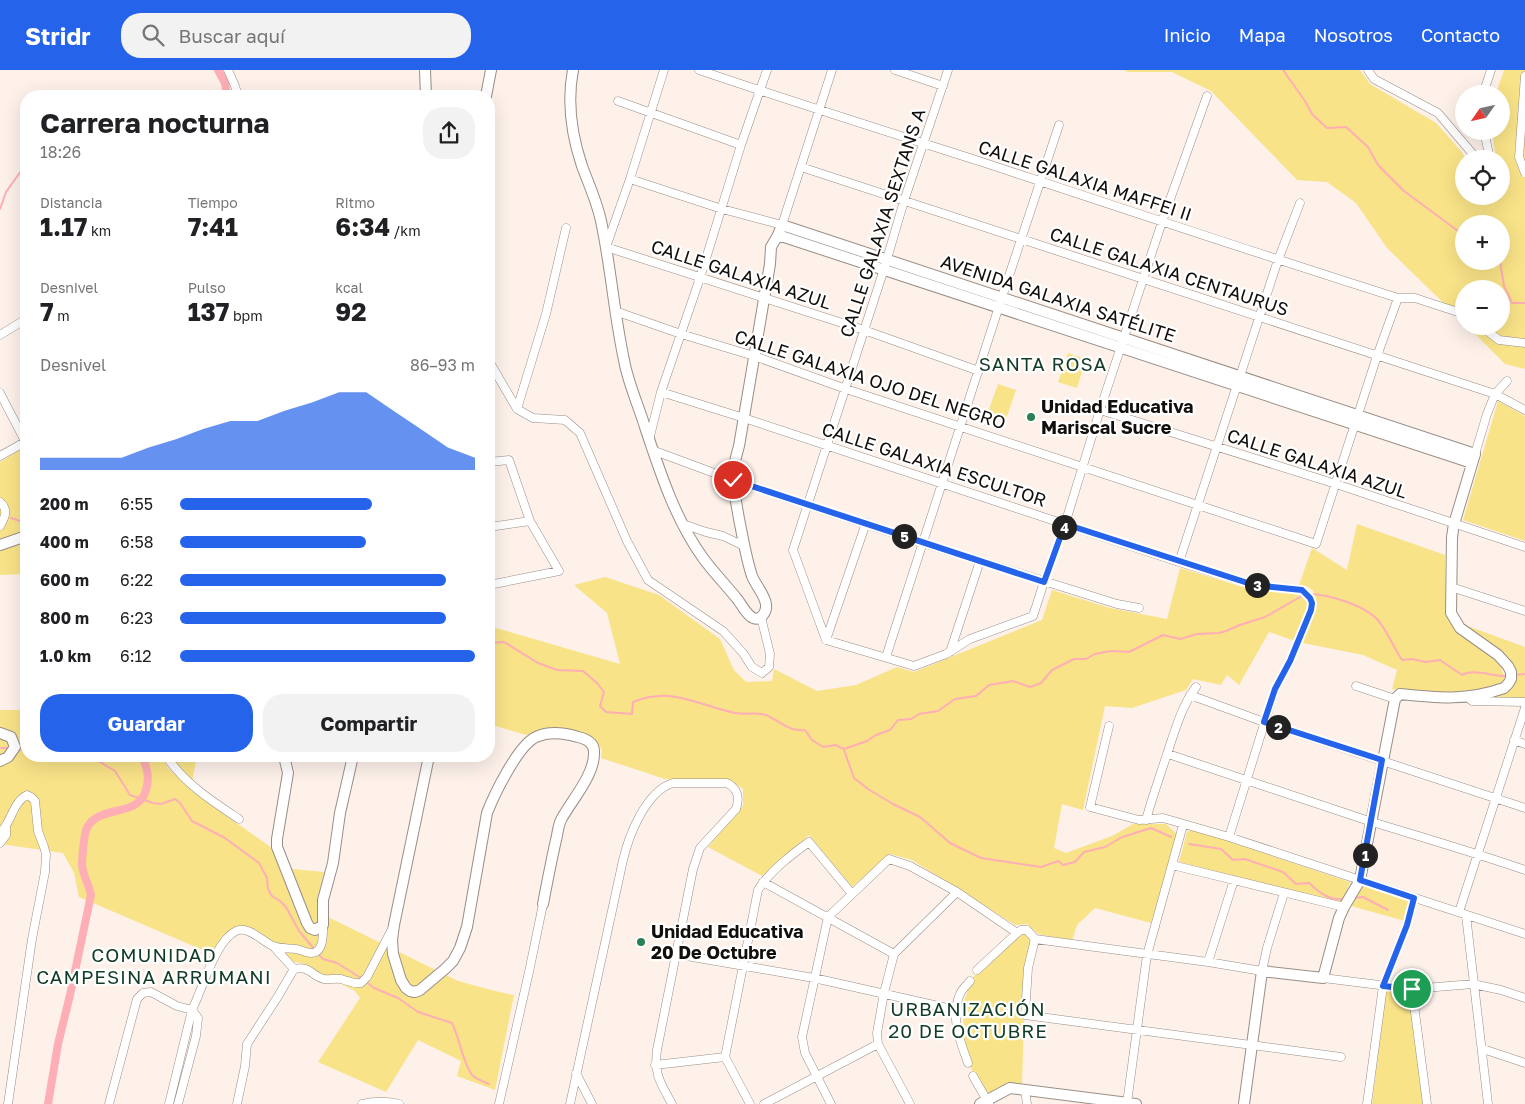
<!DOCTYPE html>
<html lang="es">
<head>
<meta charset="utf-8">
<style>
  :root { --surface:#fff; --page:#f2f2f2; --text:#202124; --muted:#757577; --accent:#2563eb }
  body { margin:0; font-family:"Golos Text",sans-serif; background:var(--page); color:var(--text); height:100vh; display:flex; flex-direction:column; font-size:19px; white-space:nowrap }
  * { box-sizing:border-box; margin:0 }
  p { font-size:16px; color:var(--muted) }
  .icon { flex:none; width:28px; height:28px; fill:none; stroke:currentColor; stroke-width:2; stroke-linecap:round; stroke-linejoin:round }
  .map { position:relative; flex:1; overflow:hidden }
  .panel { position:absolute; left:20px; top:20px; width:475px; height:672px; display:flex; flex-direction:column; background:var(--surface); border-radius:20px; box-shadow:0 5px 20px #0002 }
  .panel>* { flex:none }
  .needle { width:32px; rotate:236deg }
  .controls { position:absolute; left:1455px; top:15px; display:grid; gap:10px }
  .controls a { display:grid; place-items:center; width:55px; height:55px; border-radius:50%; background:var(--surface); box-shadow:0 5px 20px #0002; font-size:25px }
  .pin { position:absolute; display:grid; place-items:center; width:42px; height:42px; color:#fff; margin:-21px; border:2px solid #fff; border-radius:50%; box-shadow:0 1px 5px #0007 }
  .km { position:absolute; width:25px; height:25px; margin:-12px; border-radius:50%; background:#222; color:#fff; font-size:14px; line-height:25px; text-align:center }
  .round { display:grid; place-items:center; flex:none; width:52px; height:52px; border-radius:20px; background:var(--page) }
  .headline { display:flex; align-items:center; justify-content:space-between; height:85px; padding:0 20px }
  h1 { font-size:28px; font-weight:700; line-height:38px }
  .metrics { display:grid; grid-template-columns:repeat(3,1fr); gap:8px; height:85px; padding:5px 20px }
  .metrics div { display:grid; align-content:center }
  .metrics b { font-size:25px; font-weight:700 }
  .metrics small { font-size:14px; font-weight:400 }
  .metrics p { font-size:14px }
  .chart { height:140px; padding:10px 20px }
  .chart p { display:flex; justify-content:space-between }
  .chart svg { width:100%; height:90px; margin-top:5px; fill:var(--accent); opacity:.7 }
  .action { display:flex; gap:10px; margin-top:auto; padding:10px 20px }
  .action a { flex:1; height:58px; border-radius:20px; background:var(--accent); color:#fff; font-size:20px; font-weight:700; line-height:58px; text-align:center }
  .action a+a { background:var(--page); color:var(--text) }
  ul { padding:0 20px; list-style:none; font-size:16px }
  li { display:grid; grid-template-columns:80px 60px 1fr; align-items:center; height:38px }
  li i { height:12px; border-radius:6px; background:var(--accent) }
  header { display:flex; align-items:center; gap:30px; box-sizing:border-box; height:70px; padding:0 25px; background:var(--accent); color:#fff }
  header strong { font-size:24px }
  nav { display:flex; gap:28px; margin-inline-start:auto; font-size:18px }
  .search { width:350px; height:45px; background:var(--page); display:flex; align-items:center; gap:12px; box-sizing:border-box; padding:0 18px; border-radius:20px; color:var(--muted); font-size:19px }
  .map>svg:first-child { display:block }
</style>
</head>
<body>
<header>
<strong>Stridr</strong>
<div class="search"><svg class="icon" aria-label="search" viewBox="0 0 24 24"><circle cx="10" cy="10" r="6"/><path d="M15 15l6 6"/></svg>Buscar aquí</div>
<nav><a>Inicio</a><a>Mapa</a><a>Nosotros</a><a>Contacto</a></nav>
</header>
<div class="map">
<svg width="1525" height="1034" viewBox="0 0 1525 1034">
  <rect width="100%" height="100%" fill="#fdf1ea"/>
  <path fill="#f9e388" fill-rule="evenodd" d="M1124 0H1360L1370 14 1436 53 1461 81 1466 89H1464V126H1501V89H1496L1492 61H1501V24H1496L1504 0H1525V299L1505 294 1467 256H1501V219H1464V253L1387 178 1356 133 1327 112 1297 110 1211 21 1172 2H1128ZM1464 154H1501V191H1464Z
    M1068 283 1086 289 1077 318 1058 312Z
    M998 314 1016 320 1006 349 988 342Z
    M1498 331 1525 346V471L1463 450Z
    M20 380H26V504L0 505V392Z
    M1357 454 1445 485 1446 545 1453 556 1499 591 1505 609 1501 614 1494 618 1457 626 1392 619 1397 600 1363 585 1303 573C1309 555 1331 517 1299 515L1312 478 1347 500Z
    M1180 498 1256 521 1287 522 1303 527 1307 530 1309 534 1295 571 1269 562 1239 615 1227 605 1221 615 1193 609 1186 620 1132 638 1105 636 1083 740 1062 734 1054 778 1066 783 1112 766 1133 754H1166L1177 764 1151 853 1095 838 1077 855 1072 871 1038 864 1027 854 1015 855 912 790 890 784 852 817 809 765 762 806 708 777 743 736V719L730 710 665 709 601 688 602 680 594 668 575 660 545 659 526 665 489 654V556L620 594 607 543 574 515 605 507 659 525 720 569 734 600 746 612 772 611 774 599 817 621 856 615 897 597 914 602 1042 550 1052 520 1110 538 1167 549Z
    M1465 555 1525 577V628H1478L1515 611 1494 577Z
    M0 640H26V686H161L168 698 193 722 272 778 281 798 324 802 317 829V843L332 849 458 911 495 921 514 925 495 1020 457 1006 461 991 418 970 386 1022 318 992 360 928 355 921 301 893 294 892 251 858C228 854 222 865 212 884L79 827 74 803 63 783 0 774Z
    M171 686H197L192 712Z
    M1192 759 1350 812 1342 833 1179 792 1187 762Z
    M1363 816 1411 830 1405 851 1351 836Z
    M1021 863H1026L1030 867 1031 872 1026 889 1022 1014H1014L988 1025 972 1000 964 974 963 933 974 906Z
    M1386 920 1408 922 1423 1034H1372Z"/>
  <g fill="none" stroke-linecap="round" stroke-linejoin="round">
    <path stroke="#feaeb5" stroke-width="2" d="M1283 0 1305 31 1312 44 1327 58 1346 57 1368 77 1378 95 1404 121 1458 161 1464 172
      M0 139 6 122 26 94
      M1500 191 1504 216 1512 233H1525
      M11 448 26 453
      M1310 524C1330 525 1364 535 1378 550 1387 561 1394 578 1402 590L1412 589 1426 592 1440 590 1462 605C1474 598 1493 607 1508 606
      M489 573 504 572 538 593 557 600 583 601 597 613 604 622 600 636 606 642 632 644 633 632C672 616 697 635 735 643 744 645 756 642 766 645 780 651 789 662 805 660L812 670 823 677 835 675 844 679 867 671 876 665 890 660 898 650 911 649 919 644 938 641 955 629 976 626 989 615 1013 611 1030 617 1041 613 1052 600 1074 589H1086L1095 584 1111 581 1129 582 1163 565 1180 569 1197 564 1219 563 1226 561 1240 555 1265 547 1302 526
      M1515 605 1525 604
      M0 678H9
      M19 680H26
      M844 680 854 708 868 719 893 734 920 747 950 773 981 788 1041 797 1058 791 1063 795 1075 792 1084 782 1105 777 1122 767 1151 758 1171 767
      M90 686 115 701 130 725 153 733 161 734 175 729 180 733 192 751 225 768 259 793 267 808 268 819 272 826 280 831 286 837 299 861 315 880
      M1189 774 1221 779 1233 790 1245 789 1283 802 1296 814 1309 813C1320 823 1329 831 1345 829
      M1354 828 1363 827 1388 840
      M318 884 323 889 337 893 361 908
      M365 911 374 918 398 928 418 942 452 953C460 969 462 991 472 1005 476 1009 484 1012 489 1014"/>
    <path stroke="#feaeb5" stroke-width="8" d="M218 0 225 13 227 26
      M48 1034 58 974 70 925 91 825C89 815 83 805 82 795 82 788 84 767 86 760 97 733 138 749 146 720 150 707 147 698 142 686"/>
    <defs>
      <path id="street" d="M228 0 235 16 238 26
        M664 0 630 109 606 177 864 260 979 301
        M699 0C793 32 888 62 982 92 1121 138 1259 184 1398 228H1415L1464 244
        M895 0 943 16
        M1368 0 1374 9 1438 43 1477 89
        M1525 6 1519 87 1525 103
        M1483 24 1491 0
        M618 31 741 75
        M1484 61 1490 89
        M801 97 1495 324 1525 340
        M630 109 722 139 782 155 832 0
        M26 231V240
        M615 241 681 264 754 286 846 319 1316 474 1377 286 1398 228
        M1481 256 1499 270 1525 273
        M0 265 26 249
        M489 291 517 339 533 348 565 350 580 363 627 471 648 510 723 561 743 583 752 597 762 603 769 597 770 584 761 547
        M661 322 744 348 1179 492 1254 515 1302 520 1310 528 1312 533 1311 540 1290 591 1275 619 1229 767
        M0 323 26 373
        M517 339 546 244 566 158
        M1100 340 1336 414 1525 477
        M649 370 661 322 700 208 741 75 767 0
        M652 380 733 410 923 473 1117 534 1139 538
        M1475 384 1487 344 1495 324 1507 311
        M0 386 25 372
        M489 392 509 390 530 451 559 501 489 515
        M0 432C9 440 5 447 0 456
        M683 454 706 462 723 466 744 476
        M489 457 530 451
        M1179 492 1278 190 1300 133
        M1451 517 1525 541
        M826 570 914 596 946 584 970 569 1033 546 1044 512 1065 454 1100 340 1162 152 1207 26
        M826 570 793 480 884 199 904 131 948 0
        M826 570 866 453
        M950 582 980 491
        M886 587 1002 227 1059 55
        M1356 616 1395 629
        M1190 625 1264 652 1525 738
        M1467 627 1472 631 1525 632
        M1109 656 1090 737 1139 750 1163 748 1229 767 1525 864
        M1514 670 1525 674
        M1168 684C1235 707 1302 729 1369 751 1421 767 1473 782 1525 800
        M166 686C185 714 212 731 239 749
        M1146 750C1152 728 1160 706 1167 684 1175 661 1181 637 1196 617
        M0 763C12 752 12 733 27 725L31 727 35 731 38 761 44 777 46 784 45 802 32 869 8 1034
        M0 773 6 765V755
        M1172 795 1344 837
        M763 812 894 884
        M1459 842 1525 638
        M1466 845 1488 1034
        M1035 869 1208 892 1262 901 1267 878 1284 823
        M675 884 814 908 956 940
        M1208 892 1234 810
        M294 899C310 895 311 906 324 909 329 910 335 908 341 909 348 911 353 914 361 913L367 907 392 859
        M977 900 1017 863 1021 860H1027L1035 869 1028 898 1025 945 1341 987
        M1323 908 1412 919 1473 914 1501 920 1525 928
        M1412 919 1427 1034
        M1483 979 1525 993
        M968 993C960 971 950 947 960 924 962 919 967 915 970 911
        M655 995 725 987
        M576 1003 592 1034
        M973 1006 989 1034
        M1025 1020 1027 1034
        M1127 1033 1147 885 1183 755
        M109 1034 137 929 143 923 151 922 177 936 192 940 198 948 196 966 178 1034
        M169 1034 192 940C202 920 215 871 236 861 248 855 263 872 273 876 280 879 289 878 296 879 301 880 306 883 311 883 324 883 323 864 323 855
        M237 1034 245 996 247 974 277 928 294 899 273 876
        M362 1034C375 1031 387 1031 399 1034
        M499 1034 529 902 543 834
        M570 1034 623 790C629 765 646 721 673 713H727C738 719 740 727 736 739L700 778 693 799 657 980C654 1005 660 1012 672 1034
        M750 1034 725 987 758 820C770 801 791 785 809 772L852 824
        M764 1034 878 974
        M831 1034 805 983 802 967 828 847 889 789 910 796 957 822 1017 863
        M910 1034 878 974 877 963 884 923 894 884 957 822
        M1367 1034 1383 916 1407 855 1414 828"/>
      <path id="secondary" d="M425 0 426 26
        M573 0C567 31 572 66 582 96 589 115 597 132 601 151 611 197 614 244 624 290 628 313 638 334 645 357 660 402 675 449 703 488 714 503 727 516 738 530 743 537 753 557 763 545 773 533 756 517 752 506 746 488 743 468 739 449 737 436 734 423 733 411 732 399 736 387 739 376L770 194 771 177 778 165 782 155 1475 384 1454 454 1452 467 1451 543 1460 558 1498 585 1508 596 1511 602V609L1508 614 1504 618C1468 631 1438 628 1400 624L1395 629 1360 810 1344 837 1339 848 1323 908 1262 901 1244 1034
        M486 26 491 0
        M778 165 1472 393
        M0 475 26 466
        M0 663 11 667 15 677 8 687 0 691
        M284 686 288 703 277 769V777L307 853 310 858 315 860 323 855V830L333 793 340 743 353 686
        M429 686 394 855 392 870 393 884 401 910 406 918 410 921 415 922 420 920 445 899 453 891 460 878 467 857 487 743C494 725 518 675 536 667 549 661 565 663 578 667 587 669 595 673 594 684 594 705 572 730 562 748 558 754 558 763 556 770 551 792 547 813 543 834
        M980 1034 1010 1018 1136 1034"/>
    </defs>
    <use href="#street" stroke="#998e87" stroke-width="9"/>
    <use href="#secondary" stroke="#998e87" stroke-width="12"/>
    <use href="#street" stroke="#fff" stroke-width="8"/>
    <use href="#secondary" stroke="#fff" stroke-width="10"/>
  </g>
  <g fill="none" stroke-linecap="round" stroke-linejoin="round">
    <defs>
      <path id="route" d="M733 410 1044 512 1065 454 1254 515 1302 520 1310 528 1312 533 1311 540 1290 591 1275 619 1264 652 1382 690 1360 810 1414 828 1407 855 1383 916 1412 919"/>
    </defs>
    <use href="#route" stroke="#fff" stroke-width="10"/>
    <use href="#route" stroke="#2563eb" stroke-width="6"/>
  </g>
  <g fill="#278056" stroke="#fff" stroke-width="2">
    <circle cx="1031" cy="347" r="5"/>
    <circle cx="641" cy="872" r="5"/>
  </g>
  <g text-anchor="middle" stroke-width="4.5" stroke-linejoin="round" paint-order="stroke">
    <g font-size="18" fill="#120e0c" stroke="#fff">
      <text transform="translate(1085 111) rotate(18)" y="6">CALLE GALAXIA MAFFEI II</text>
      <text transform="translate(883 153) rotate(-72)" y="6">CALLE GALAXIA SEXTANS A</text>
      <text transform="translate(1169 202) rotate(18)" y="6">CALLE GALAXIA CENTAURUS</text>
      <text transform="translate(741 205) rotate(18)" y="6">CALLE GALAXIA AZUL</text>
      <text transform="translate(1058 229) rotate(18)" y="6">AVENIDA GALAXIA SATÉLITE</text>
      <text transform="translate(870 310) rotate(18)" y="6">CALLE GALAXIA OJO DEL NEGRO</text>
      <text transform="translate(1317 394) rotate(18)" y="6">CALLE GALAXIA AZUL</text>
      <text transform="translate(934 395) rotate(18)" y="6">CALLE GALAXIA ESCULTOR</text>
    </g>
    <g font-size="18" font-weight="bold" fill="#120e0c" stroke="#fff" text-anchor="start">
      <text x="1041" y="343">Unidad Educativa<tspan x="1041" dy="21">Mariscal Sucre</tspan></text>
      <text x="651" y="868">Unidad Educativa<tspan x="651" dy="21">20 De Octubre</tspan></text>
    </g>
    <g font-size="19" letter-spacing="1" fill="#133c27" stroke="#fff">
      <text x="1043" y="301">SANTA ROSA</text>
      <text x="154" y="892">COMUNIDAD<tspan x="154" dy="22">CAMPESINA ARRUMANI</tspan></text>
      <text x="968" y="946">URBANIZACIÓN<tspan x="968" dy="22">20 DE OCTUBRE</tspan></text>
    </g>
  </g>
</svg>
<div class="controls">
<a><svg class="needle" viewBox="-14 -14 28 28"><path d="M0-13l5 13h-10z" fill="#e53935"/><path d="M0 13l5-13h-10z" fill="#757577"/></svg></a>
<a><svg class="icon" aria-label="locate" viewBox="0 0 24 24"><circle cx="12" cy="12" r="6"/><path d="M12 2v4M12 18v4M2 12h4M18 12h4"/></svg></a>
<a>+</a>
<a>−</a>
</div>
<div class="pin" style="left:1412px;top:919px;background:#1e9e55"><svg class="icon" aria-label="arrive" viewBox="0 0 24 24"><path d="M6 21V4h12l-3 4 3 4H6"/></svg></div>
<div class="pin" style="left:733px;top:410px;background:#d93025"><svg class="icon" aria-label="check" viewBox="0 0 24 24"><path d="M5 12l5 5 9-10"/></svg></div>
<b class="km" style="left:1365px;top:785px">1</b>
<b class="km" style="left:1278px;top:657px">2</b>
<b class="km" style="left:1257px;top:515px">3</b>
<b class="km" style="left:1064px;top:457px">4</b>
<b class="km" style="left:904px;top:466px">5</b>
<section class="panel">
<div class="headline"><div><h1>Carrera nocturna</h1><p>18:26</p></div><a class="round"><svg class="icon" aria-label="share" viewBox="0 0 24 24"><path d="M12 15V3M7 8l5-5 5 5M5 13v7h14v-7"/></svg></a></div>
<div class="metrics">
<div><p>Distancia</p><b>1.17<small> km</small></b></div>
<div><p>Tiempo</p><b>7:41</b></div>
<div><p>Ritmo</p><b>6:34<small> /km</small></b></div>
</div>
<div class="metrics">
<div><p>Desnivel</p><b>7<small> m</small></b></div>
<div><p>Pulso</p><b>137<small> bpm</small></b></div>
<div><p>kcal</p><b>92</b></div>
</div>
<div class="chart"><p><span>Desnivel</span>86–93 m</p>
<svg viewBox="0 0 160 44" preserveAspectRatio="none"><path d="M0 44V38L10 38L20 38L30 38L40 33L50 29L60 24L70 20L80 20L90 15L100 11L110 6L120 6L130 15L140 24L150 33L160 38V44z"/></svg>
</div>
<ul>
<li><b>200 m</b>6:55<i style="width:65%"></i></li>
<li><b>400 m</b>6:58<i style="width:63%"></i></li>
<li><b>600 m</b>6:22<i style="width:90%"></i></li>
<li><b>800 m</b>6:23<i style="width:90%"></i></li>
<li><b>1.0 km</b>6:12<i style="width:100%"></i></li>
</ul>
<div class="action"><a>Guardar</a><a>Compartir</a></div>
</section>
</div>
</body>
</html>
